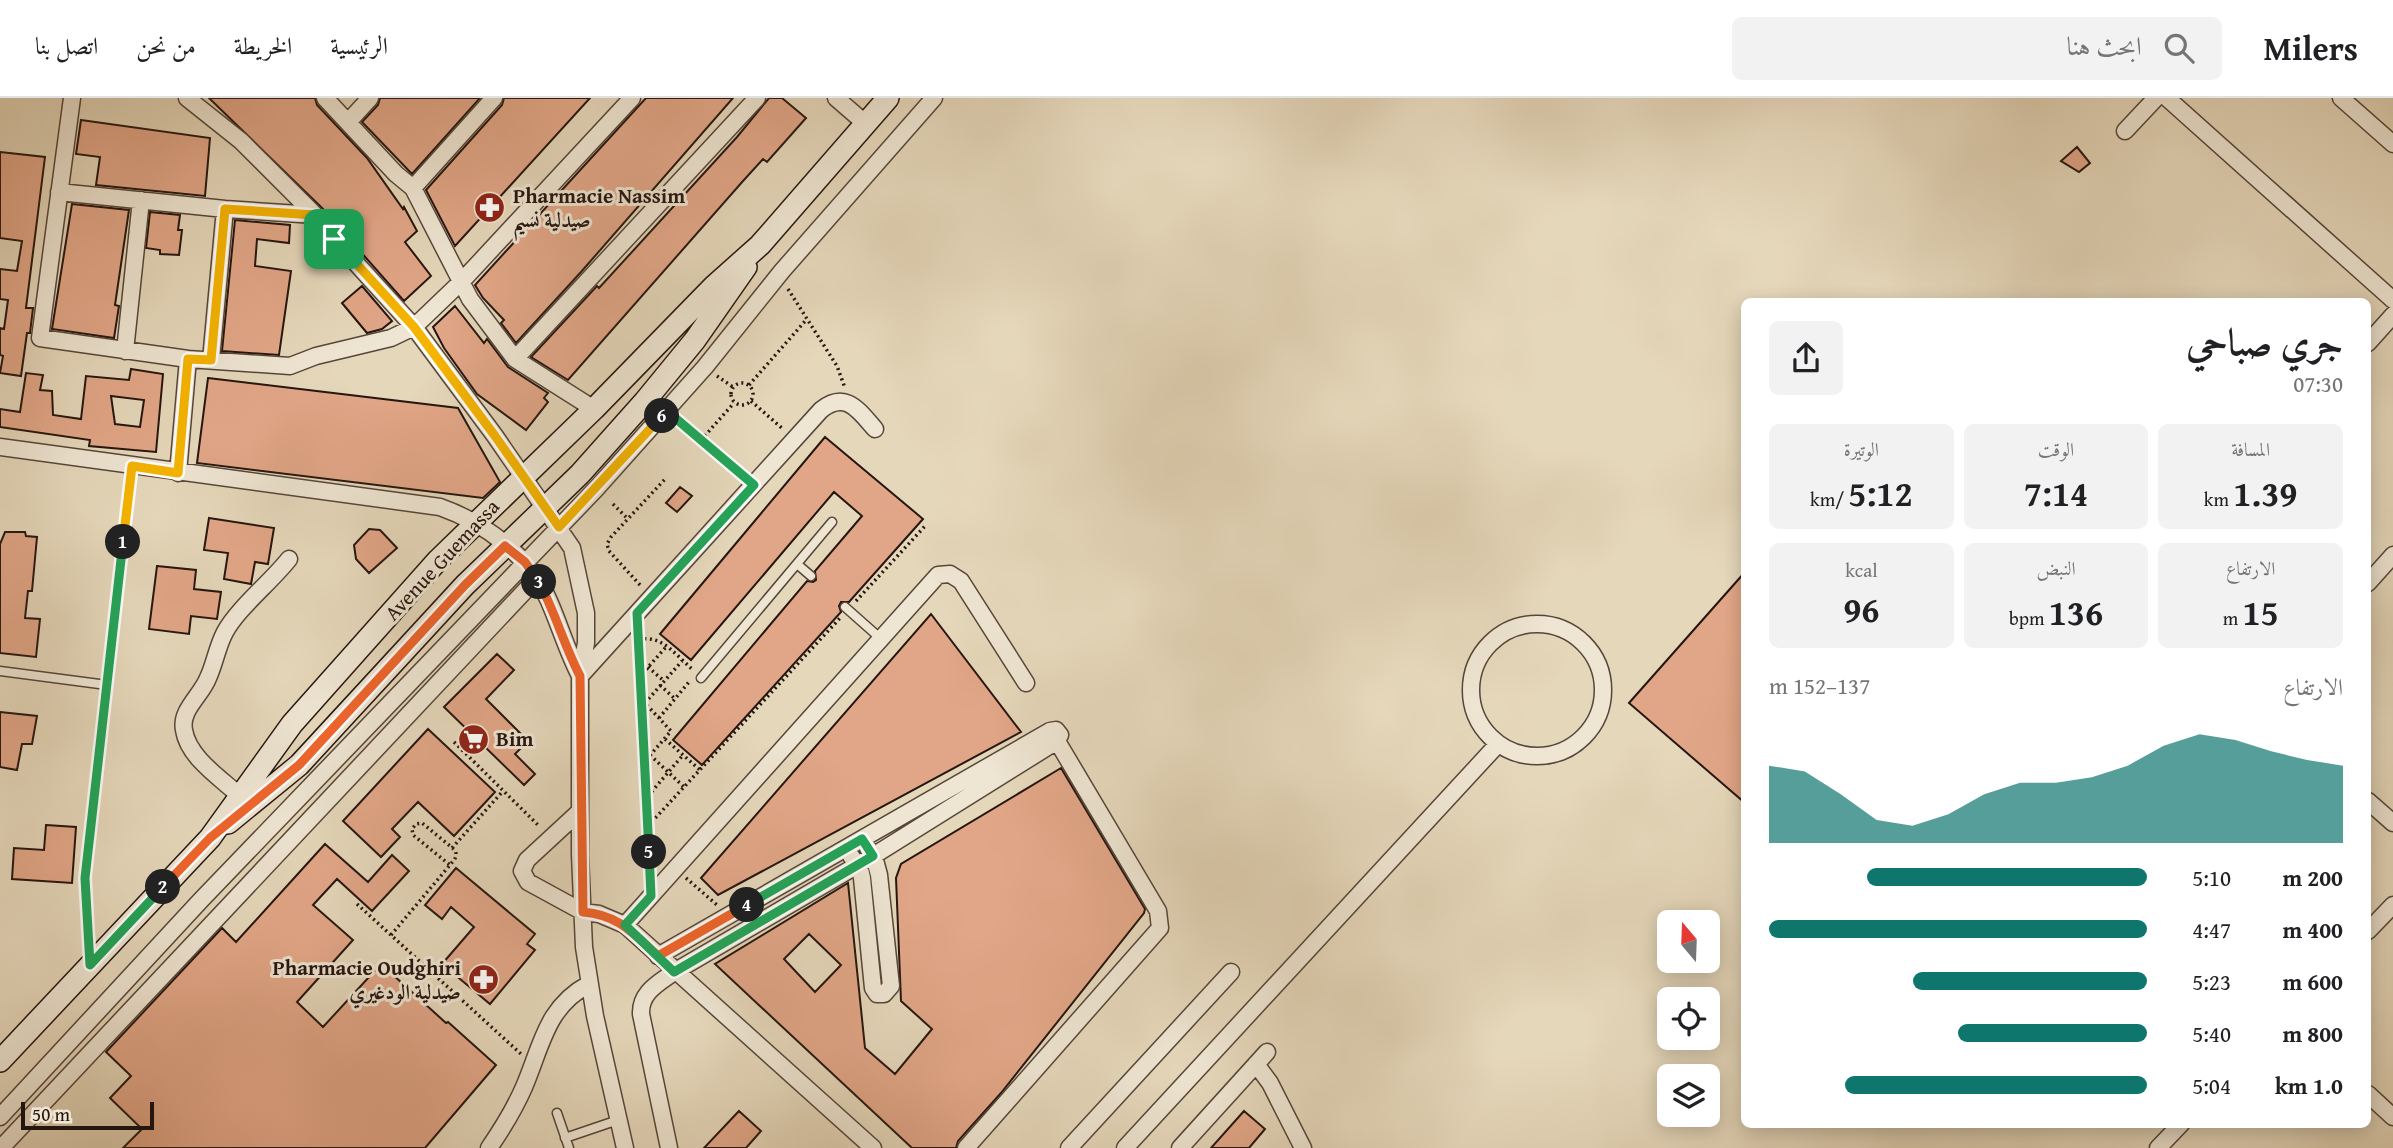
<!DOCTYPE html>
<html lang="ar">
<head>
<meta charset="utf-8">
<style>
  :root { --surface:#fff; --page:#f2f2f2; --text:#202124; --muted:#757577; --line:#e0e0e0; --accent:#0f766e }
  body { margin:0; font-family:"Gentium Book Plus",Amiri,serif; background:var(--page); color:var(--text); direction:rtl; height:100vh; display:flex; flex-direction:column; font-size:26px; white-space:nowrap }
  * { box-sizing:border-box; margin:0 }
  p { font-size:23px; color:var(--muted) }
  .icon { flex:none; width:38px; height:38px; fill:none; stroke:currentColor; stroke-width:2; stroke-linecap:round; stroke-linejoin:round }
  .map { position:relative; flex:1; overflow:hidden; direction:ltr }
  .side { position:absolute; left:1741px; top:200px; width:630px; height:830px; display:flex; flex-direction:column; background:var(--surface); border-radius:10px; box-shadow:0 4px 18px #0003; direction:rtl }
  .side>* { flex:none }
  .needle { width:46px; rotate:341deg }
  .buttons { position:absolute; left:1657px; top:812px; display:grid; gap:14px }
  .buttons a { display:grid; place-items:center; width:63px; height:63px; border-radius:10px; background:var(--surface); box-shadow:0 4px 18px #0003; font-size:35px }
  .scale { position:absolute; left:21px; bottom:18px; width:133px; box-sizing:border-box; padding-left:7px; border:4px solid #261610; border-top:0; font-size:19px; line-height:24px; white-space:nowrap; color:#261610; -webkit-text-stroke:5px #eee5d2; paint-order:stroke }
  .pin { position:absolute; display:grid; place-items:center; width:60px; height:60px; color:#fff; margin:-30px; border-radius:14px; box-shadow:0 4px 10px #0006 }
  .km { position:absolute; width:35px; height:35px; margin:-18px; border-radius:50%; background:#222; color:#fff; font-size:19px; line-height:35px; text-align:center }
  .round { display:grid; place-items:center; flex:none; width:74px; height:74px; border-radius:10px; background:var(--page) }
  .overview { display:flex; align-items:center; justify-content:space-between; height:119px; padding:0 28px }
  h1 { font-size:38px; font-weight:600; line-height:52px }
  .figures { display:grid; grid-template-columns:repeat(3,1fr); gap:10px; height:119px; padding:7px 28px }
  .figures div { display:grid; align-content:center; border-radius:10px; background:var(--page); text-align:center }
  .figures b { font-size:35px; font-weight:600 }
  .figures small { font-size:19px; font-weight:400 }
  .figures p { font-size:19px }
  .chart { height:196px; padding:14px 28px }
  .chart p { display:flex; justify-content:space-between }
  .chart svg { width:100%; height:126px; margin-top:7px; fill:var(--accent); opacity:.7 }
  ul { padding:0 28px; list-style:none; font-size:23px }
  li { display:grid; grid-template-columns:112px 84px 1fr; align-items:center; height:52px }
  li i { height:18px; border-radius:9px; background:var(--accent) }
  header { display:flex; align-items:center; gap:42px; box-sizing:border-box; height:98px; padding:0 35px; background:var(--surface); border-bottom:2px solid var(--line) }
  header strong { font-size:33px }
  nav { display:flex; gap:38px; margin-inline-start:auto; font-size:24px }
  .search { width:490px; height:63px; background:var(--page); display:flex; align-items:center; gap:18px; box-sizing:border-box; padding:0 24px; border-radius:10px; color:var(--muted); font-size:26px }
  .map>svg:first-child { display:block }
</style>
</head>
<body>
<header>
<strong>Milers</strong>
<div class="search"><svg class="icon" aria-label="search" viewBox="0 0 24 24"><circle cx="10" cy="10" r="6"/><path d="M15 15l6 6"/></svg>ابحث هنا</div>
<nav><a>الرئيسية</a><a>الخريطة</a><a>من نحن</a><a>اتصل بنا</a></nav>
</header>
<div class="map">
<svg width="2393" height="1050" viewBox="0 0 2393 1050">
  <rect width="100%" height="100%" fill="#e5d7ba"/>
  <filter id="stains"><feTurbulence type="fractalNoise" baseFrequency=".00286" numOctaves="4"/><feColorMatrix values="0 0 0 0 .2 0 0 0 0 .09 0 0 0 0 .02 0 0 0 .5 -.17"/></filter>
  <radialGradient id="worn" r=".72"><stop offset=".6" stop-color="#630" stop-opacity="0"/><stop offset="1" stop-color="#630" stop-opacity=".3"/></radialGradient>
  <path fill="#e1a687" stroke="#261610" stroke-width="2" fill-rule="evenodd" d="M209 0H315L317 7 367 60 403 111 404 109 417 133 405 144 431 178 404 203 322 110Z
    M380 0H480L412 76 362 24 378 7Z
    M504 0H590L455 148 426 92 502 7Z
    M646 0H733L581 174 516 245 501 225 504 222 483 200 475 187Z
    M769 0H782L806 20 767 64 763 61 743 83 568 282 531 259 597 188 599 190 737 39Z
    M81 22 210 40 205 98 96 87 100 59 76 56Z
    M2077 49 2090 65 2079 74 2061 63Z
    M0 54 45 59 26 210H33L30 235H27L21 278 0 275 3 258 0 257V230L4 231 8 202 0 201V171L17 173 22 143 0 140Z
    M72 106 129 112 115 207 119 208 114 240 52 231Z
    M150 114 180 117 178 132H182L179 157 160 156V152L146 150Z
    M235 122 290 127 289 145 257 141 255 168 291 173 279 257 222 253Z
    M362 188 392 223 382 231 367 235 342 205Z
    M455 208 484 245 487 241 508 269 548 295 544 300 548 304 526 332 477 296 444 250 433 229Z
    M131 271 163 276 156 354 89 348 90 342 0 329V311L20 314 26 275 43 277 40 292 52 293 53 317 81 321 86 278 129 282ZM111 298 144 302 140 329 115 326Z
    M208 280 458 310 500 384 483 400 197 365Z
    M825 339 923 421 849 504H841L839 508 841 514 702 667 673 642 807 483 813 484 816 482 815 473 862 418 834 394 691 562 660 536Z
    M680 389 692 398 677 414 666 405Z
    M209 420 274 430 268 466 255 464 251 486 224 481 228 455 204 452Z
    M369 431 380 432 397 450 369 475 356 461 354 447Z
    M5 434H25L26 438 37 439 32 493H28L25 520 40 521 36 559 0 555V446Z
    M157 468 196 472 194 491 221 494 217 521 191 518 189 536 149 531Z
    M1745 474V705L1629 605Z
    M931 516 1021 634 718 797 701 780Z
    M497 556 514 572 486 601 528 643 515 656 535 676 524 687 444 609Z
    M0 614 37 618 32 646H22L17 672 0 669Z
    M428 631 495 694 454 738 418 704 392 731 400 739 381 759 343 723Z
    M1061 670 1145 811 1144 815 1001 995 958 1043 956 1050H912L715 866 848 785 865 950 895 976 932 931 901 903 896 780 901 766ZM809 836 841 867 815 894 784 861Z
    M46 727 76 729 72 785 12 781 14 750 44 752Z
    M325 746 368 784 392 757 409 773 372 813 337 781 313 807 353 842 297 904 323 929 381 866 446 925 448 924 496 967 425 1050H123L142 1031 110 1000 131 978 106 954 222 830 236 844Z
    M456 770 535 836 527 846 535 852 490 906 442 866 474 829 451 809 442 821 425 807Z
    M739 1013 761 1033 746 1050H704Z
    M1244 1013 1265 1031 1249 1050H1211Z"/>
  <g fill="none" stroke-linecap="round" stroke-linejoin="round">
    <defs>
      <path id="service" d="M797 466 811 478
        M845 509 880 540
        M0 573 107 587
        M701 580 832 424
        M89 863 85 780 132 368
        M557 1015 569 1050
        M565 1040 618 1022"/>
      <path id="minor" d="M72 0 40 240 188 261
        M187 0 241 43 315 117 334 141 414 229 495 338 572 450 586 515V545L580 578V757L584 849 595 918 625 1050
        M325 0 396 76 413 90 470 201 515 261 594 311
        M836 0 866 26
        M2167 0 2393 202
        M2341 0 2393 46
        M349 23 370 0
        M2125 33 2156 0
        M413 90 494 0
        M59 94 225 111 315 117
        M2368 245 2393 217
        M125 253 141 102
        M515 261 757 0
        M211 262 225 111
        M0 349 440 409C485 425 530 458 549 503 560 528 567 553 580 578
        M178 375 188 261 290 268 316 258 391 240 414 229 462 183 632 0
        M2368 485 2393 457
        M1471 592a66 66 0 1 1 132 0a66 66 0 1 1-132 0Z
        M582 576 821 312C846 292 859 313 875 331
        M239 697C220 680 188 659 184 632 180 612 201 598 208 580 215 565 217 549 225 534 238 510 271 484 289 461
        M2368 703 2393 725
        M580 713 527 762 522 773 528 784 583 814 599 816 625 827 873 1050
        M851 758 860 771 862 780 873 890 877 896H884L891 888 879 777 875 762 868 750
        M625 827 938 477 950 476 961 483 1026 585
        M2368 833 2393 807
        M658 858 1050 633 1056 632 1060 637 1057 643 873 758 674 874C659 885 640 894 641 916L669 1050
        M1256 966 1270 985 1303 1050
        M2368 996 2393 1019
        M0 1019 201 802 596 391 705 269 782 173 934 0
        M1 1050 537 480
        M489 1050C502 1031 515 1010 524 989 542 947 546 909 589 886
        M966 1050 1160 830 1158 813 1057 643
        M1069 1050 1231 874
        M1125 1050 1498 646
        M1180 1050 1267 954
        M2158 1050 2181 1026"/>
      <path id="secondary" d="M228 725 299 667 465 487 580 376 645 303 695 242 746 169
        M0 963 210 740 292 626 438 462 594 311 714 188 760 147 888 0"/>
    </defs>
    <use href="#service" stroke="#56463a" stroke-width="11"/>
    <use href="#minor" stroke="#56463a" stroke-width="19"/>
    <use href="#secondary" stroke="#261610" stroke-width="24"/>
    <path stroke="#261610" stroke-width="3.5" stroke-dasharray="2 3.5" stroke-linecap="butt" d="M788 191 837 268 845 290
      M717 278 733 289
      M731 296a11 11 0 1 1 22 0a11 11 0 1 1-22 0Z
      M749 287 807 221
      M751 303 784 332
      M679 323 743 377
      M701 342 734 305
      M613 406 628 421
      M640 487 609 453 607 446 611 439 666 380
      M856 503 926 427
      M639 538 650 775
      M639 542C660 535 677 558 692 571
      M648 569 664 583
      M642 576 666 549
      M660 587 674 600
      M643 603 671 633 646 662
      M645 605 682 563
      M659 620 689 584
      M665 641 700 672
      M454 644 539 728
      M650 657 684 689
      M648 698 683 657
      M648 728 841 519
      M452 750 503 693
      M686 780 717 807
      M357 806 521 956
      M391 837 450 767C454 762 458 759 455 752L422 725 416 726 412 731 413 737 450 767"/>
    <use href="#service" stroke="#eee5d2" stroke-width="8"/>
    <use href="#minor" stroke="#eee5d2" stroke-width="16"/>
    <use href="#secondary" stroke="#eee5d2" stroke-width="21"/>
  </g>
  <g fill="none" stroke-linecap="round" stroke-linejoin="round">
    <defs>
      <path id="split-1" d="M123 444 132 368 178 375 188 261 211 262 225 111 315 117 334 141"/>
      <path id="split-2" d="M123 444 85 780 90 867 163 789"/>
      <path id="split-3" d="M163 789 210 740 299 667 465 487 505 448 525 464 539 484"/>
      <path id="split-4" d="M539 484C555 514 564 547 580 578L583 814C619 817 633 835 658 858L747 807"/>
      <path id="split-5" d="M649 754 651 798 625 827 674 874 873 758 862 741 747 807"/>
      <path id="split-6" d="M649 754 637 515 754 387 667 313 662 318"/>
      <path id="split-7" d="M334 141 414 229 495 338 559 429 662 318"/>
    </defs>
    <use href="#split-1" stroke="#fff" stroke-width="14"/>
    <use href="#split-2" stroke="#fff" stroke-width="14"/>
    <use href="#split-3" stroke="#fff" stroke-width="14"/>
    <use href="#split-4" stroke="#fff" stroke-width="14"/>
    <use href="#split-5" stroke="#fff" stroke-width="14"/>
    <use href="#split-6" stroke="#fff" stroke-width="14"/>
    <use href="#split-7" stroke="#fff" stroke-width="14"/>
    <use href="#split-1" stroke="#f5b400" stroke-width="9"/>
    <use href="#split-2" stroke="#22a559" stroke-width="9"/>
    <use href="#split-3" stroke="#f0652b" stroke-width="9"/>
    <use href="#split-4" stroke="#f0652b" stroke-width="9"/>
    <use href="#split-5" stroke="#22a559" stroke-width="9"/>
    <use href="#split-6" stroke="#22a559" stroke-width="9"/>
    <use href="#split-7" stroke="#f5b400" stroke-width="9"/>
  </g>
  <defs>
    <symbol id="pharmacy-disc" viewBox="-11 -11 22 22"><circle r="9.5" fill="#8f2418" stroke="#eee5d2"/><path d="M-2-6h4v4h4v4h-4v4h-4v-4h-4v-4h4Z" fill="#fff"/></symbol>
    <symbol id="supermarket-disc" viewBox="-11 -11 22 22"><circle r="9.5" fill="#8f2418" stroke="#eee5d2"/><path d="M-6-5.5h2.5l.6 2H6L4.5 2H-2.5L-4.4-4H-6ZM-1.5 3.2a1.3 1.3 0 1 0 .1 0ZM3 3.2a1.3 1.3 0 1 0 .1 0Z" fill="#fff"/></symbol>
  </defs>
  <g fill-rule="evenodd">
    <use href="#pharmacy-disc" x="472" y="92" width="35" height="35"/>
    <use href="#supermarket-disc" x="456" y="624" width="35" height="35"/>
    <use href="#pharmacy-disc" x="466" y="864" width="35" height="35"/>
  </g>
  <g text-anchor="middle" stroke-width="6" stroke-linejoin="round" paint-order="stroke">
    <g font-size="21" font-weight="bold" fill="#261610" stroke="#eee5d2" text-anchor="start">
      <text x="513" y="105">Pharmacie Nassim<tspan x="513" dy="24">صيدلية نسيم</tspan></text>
      <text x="496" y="648">Bim</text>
      <text x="461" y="877" text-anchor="end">Pharmacie Oudghiri<tspan x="461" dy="24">صيدلية الودغيري</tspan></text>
    </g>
    <g font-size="21" fill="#261610" stroke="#eee5d2">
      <text transform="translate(442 462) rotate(-47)" y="7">Avenue Guemassa</text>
    </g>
  </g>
  <rect width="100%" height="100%" filter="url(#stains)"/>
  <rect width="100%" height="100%" fill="url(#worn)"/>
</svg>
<div class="buttons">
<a><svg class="needle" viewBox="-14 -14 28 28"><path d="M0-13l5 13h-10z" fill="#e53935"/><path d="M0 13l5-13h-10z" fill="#757577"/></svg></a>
<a><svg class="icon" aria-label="locate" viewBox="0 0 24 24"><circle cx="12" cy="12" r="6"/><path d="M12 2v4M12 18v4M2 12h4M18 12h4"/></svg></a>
<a><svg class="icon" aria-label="layers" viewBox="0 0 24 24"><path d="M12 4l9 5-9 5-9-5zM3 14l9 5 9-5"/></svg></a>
</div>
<div class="scale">50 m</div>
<div class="pin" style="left:334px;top:141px;background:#1e9e55"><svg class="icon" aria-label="arrive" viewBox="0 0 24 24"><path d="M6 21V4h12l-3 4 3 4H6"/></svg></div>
<b class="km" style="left:123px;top:444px">1</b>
<b class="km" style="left:163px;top:789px">2</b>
<b class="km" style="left:539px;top:484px">3</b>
<b class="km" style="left:747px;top:807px">4</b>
<b class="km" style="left:649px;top:754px">5</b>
<b class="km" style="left:662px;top:318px">6</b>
<section class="side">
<div class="overview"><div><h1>جري صباحي</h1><p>07:30</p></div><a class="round"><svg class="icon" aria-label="share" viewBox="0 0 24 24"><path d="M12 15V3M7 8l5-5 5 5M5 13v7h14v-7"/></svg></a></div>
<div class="figures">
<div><p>المسافة</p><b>1.39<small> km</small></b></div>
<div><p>الوقت</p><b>7:14</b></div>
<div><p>الوتيرة</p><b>5:12<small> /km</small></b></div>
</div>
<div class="figures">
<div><p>الارتفاع</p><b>15<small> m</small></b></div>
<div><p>النبض</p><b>136<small> bpm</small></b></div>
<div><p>kcal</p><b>96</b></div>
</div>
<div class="chart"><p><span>الارتفاع</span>137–152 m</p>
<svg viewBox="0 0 160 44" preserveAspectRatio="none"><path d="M0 44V17L10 19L20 27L30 36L40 38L50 34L60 27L70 23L80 23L90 21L100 17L110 10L120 6L130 8L140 12L150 15L160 17V44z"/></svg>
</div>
<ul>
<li><b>200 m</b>5:10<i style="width:74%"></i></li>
<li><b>400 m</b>4:47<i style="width:100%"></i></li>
<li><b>600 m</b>5:23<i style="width:62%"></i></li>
<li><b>800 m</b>5:40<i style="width:50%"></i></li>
<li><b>1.0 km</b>5:04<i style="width:80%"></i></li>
</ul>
</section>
</div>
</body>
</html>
